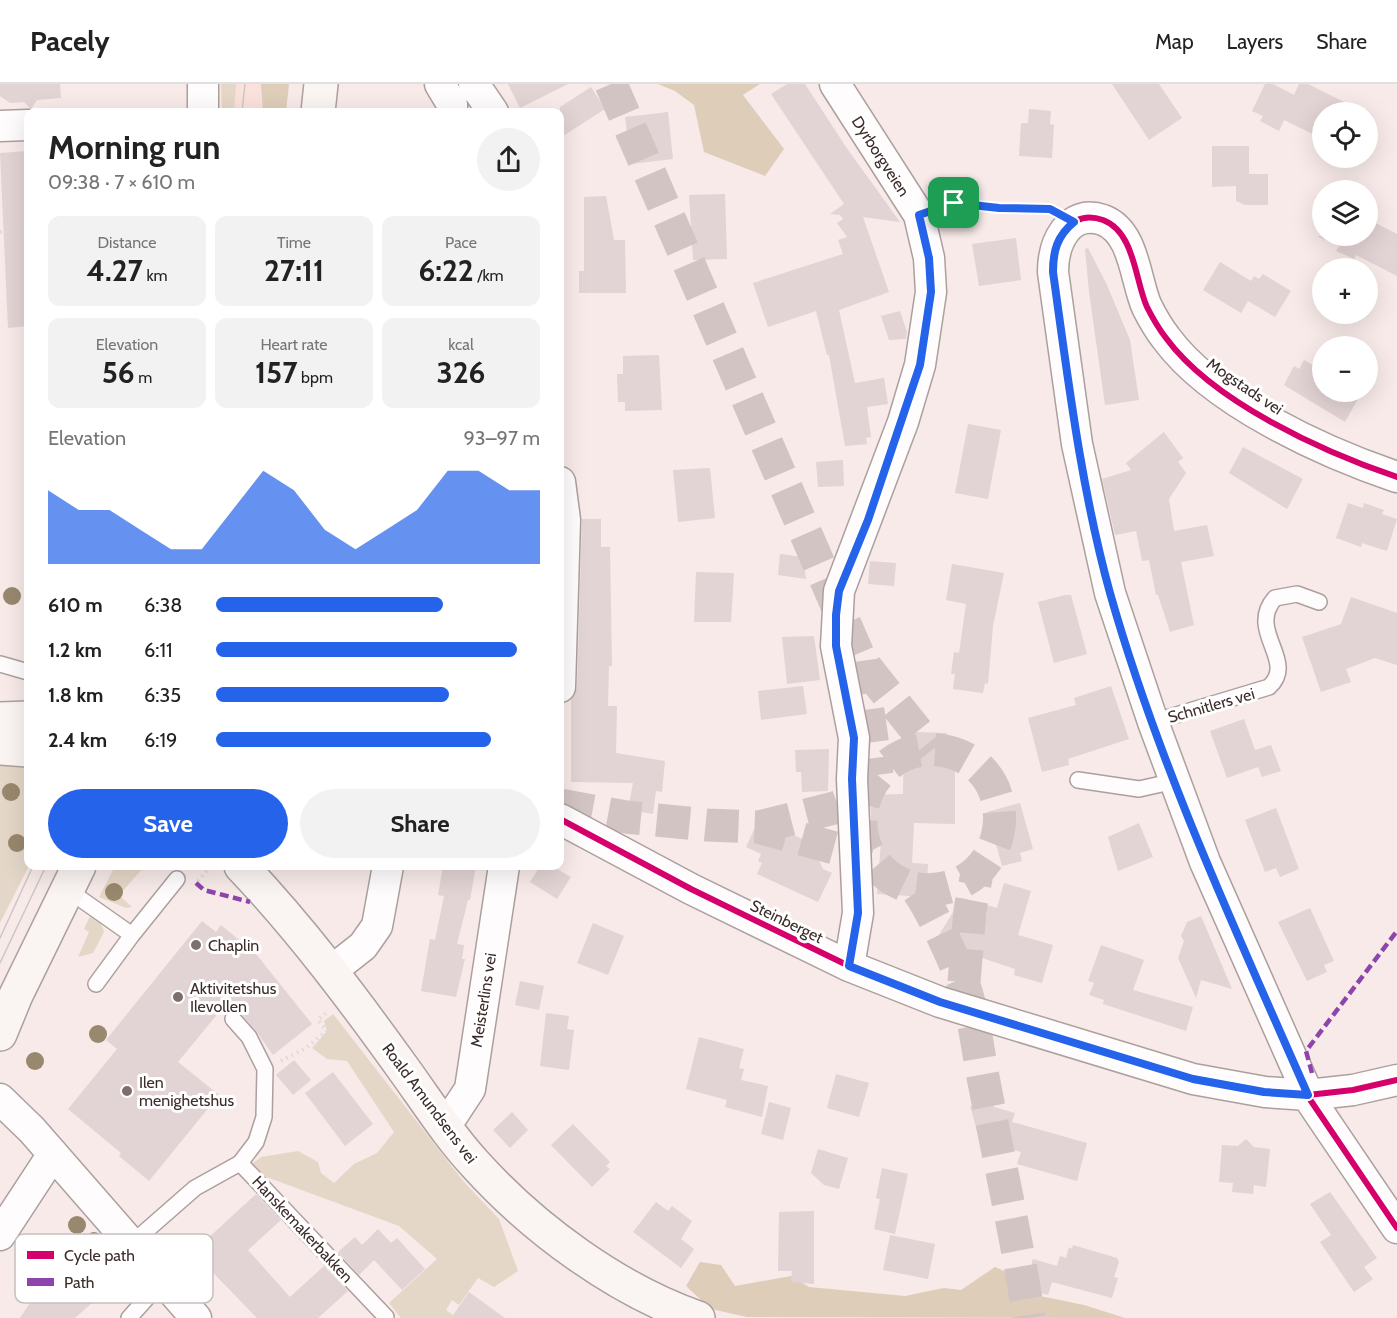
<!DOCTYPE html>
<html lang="en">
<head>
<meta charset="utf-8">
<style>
  :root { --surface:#fff; --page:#f2f2f2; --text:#222; --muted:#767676; --line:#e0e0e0; --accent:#2563eb }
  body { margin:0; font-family:Cabin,sans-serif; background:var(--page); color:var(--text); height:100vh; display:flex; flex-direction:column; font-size:22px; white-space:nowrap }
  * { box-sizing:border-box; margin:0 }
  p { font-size:20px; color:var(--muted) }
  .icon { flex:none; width:33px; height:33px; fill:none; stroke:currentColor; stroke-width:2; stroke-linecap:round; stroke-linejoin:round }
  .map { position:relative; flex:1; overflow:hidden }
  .drawer { position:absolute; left:24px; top:24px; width:540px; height:762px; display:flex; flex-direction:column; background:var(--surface); border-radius:12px; box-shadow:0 6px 24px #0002 }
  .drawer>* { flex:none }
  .tools { position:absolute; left:1312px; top:18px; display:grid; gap:12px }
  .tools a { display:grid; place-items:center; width:66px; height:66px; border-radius:50%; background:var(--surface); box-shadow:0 6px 24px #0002; font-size:30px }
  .pin { position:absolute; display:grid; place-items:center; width:51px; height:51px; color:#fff; margin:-26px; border-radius:12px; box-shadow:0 3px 9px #0006 }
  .round { display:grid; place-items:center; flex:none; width:63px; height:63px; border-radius:32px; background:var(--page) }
  .overview { display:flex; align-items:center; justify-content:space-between; height:102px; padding:0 24px }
  h1 { font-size:33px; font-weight:700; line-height:45px }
  .stats { display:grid; grid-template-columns:repeat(3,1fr); gap:9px; height:102px; padding:6px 24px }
  .stats div { display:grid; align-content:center; border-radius:12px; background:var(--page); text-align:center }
  .stats b { font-size:30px; font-weight:700 }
  .stats small { font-size:16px; font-weight:400 }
  .stats p { font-size:16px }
  .chart { height:168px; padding:12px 24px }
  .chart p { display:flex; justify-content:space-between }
  .chart svg { width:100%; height:108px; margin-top:6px; fill:var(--accent); opacity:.7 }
  .action { display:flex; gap:12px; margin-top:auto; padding:12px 24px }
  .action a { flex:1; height:69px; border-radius:36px; background:var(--accent); color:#fff; font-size:24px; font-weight:700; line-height:69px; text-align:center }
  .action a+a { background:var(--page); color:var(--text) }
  ul { padding:0 24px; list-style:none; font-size:20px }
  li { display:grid; grid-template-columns:96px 72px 1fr; align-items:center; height:45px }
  li i { height:15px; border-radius:8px; background:var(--accent) }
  header { display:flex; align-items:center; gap:36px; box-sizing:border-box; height:84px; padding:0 30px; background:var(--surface); border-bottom:2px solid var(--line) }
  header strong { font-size:28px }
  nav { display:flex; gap:33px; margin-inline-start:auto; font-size:21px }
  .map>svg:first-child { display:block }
</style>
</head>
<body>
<header>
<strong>Pacely</strong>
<nav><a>Map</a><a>Layers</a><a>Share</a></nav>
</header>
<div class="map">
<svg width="1397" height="1234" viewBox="0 0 1397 1234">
  <rect width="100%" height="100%" fill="#f7eae8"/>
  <path fill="#fbe1dc" d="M221 0H282L281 28H222Z"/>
  <path fill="#e5d7c7" d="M221 0H236L234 28H222Z
    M0 677 28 680 29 782 0 839Z
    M115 782H145L119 811 132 823 126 824 99 813Z
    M90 832 101 839 104 848 93 869 78 873 89 848 84 845Z
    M333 930 464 1098 499 1135 518 1187 494 1203 478 1194 459 1221 452 1216 446 1226 453 1231 451 1234H401L389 1219 437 1175 399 1142 261 1091 253 1079 261 1073 298 1067 318 1078 321 1089 334 1099 354 1080 377 1069 394 1048 347 977 327 975 312 964 327 947 324 937Z"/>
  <path fill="#decdb9" d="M261 0H289L286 28H263Z
    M658 0H760L743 11 784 65 765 92 704 68 694 21 675 7Z
    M700 1178 721 1181 735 1202 791 1192 809 1203 905 1212 944 1204 961 1206 995 1183 1017 1193 1035 1211 1084 1221 1125 1234 747 1233 711 1225 686 1202Z"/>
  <path fill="#e2d3d4" d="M0 0H60L61 14 37 16 31 25 24 18 10 19 0 12Z
    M508 0H568L520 24Z
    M787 0H805L846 63 900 138 863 133 889 208 839 226 855 299 884 294 888 320 867 323 871 353 866 354 867 360 845 362 829 271H827L816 227 768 243 753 199 843 170 838 156 847 153 837 139 843 135 840 131 830 130 844 120 771 10Z
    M1112 0H1159L1182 34 1149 56Z
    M1265 0H1273L1294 11 1299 0H1308L1364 28H1323V55L1284 36 1279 47 1260 37 1263 32 1252 27Z
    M591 3 605 25 560 54V23Z
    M1029 25 1051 27 1050 40 1054 41 1052 74 1019 72 1021 39H1028Z
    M668 28 673 75 631 80 625 33Z
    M1212 62H1249V90H1268V121H1245L1236 117V102L1212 103Z
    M28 67V242L8 244 0 69Z
    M725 110 727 175 693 176 689 111Z
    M606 112 614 156H625L626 209H579V187H584V113Z
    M1368 135 1397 150V192L1356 171 1354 175 1336 167 1339 162 1317 152H1368Z
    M1016 154 1021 196 979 202 972 160Z
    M1088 164 1107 201 1130 256 1139 316 1105 321 1089 208 1085 165Z
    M1220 178 1251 197 1254 192 1259 195 1263 190 1291 207 1275 233 1248 217 1241 229 1203 206Z
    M900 227 907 248 906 255 889 256 881 232Z
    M659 271 662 326 625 327V318H618L617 290H623V272Z
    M1304 276 1323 287V308H1362L1345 338 1284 301 1294 282 1299 285Z
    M968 340 1001 346 988 415 955 409Z
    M1164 348 1183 374 1178 378 1186 389 1169 415 1174 447 1207 441 1214 472 1181 478 1194 541 1170 548 1158 511H1156L1149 476 1142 477 1136 447 1115 451 1102 395 1131 386 1126 379Z
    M1243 363 1303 395 1287 425 1229 389Z
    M843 376 844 402 818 403 816 378Z
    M710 384 715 434 678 438 673 386Z
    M1348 419 1363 424 1364 419 1384 426 1382 430 1397 435 1387 467 1362 459 1361 463 1336 454Z
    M582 435H601V463H610L612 582H609L608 622H617L616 669 665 677 662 708 656 707 653 730 628 726 633 699 571 698V616L577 604Z
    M780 470 803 473 806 495 778 491Z
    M870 477 896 479 894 502 868 500Z
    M952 480 1004 489 993 542 988 600 985 599 983 609 953 605 955 590H951L954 568 959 569 966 520 946 516Z
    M696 488 734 489 731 538H694Z
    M1065 511H1071L1087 570 1054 579 1038 518Z
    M1351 513 1397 529V581L1375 574 1346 585 1351 598 1321 608 1302 553 1341 540Z
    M814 552 820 596 787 600 782 553Z
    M803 602 807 630 761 636 758 607Z
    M1111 602 1129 655 1068 675 1069 681 1042 688 1028 634 1076 621 1074 614Z
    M1244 635 1255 666 1271 661 1281 687 1262 693 1258 683 1227 694 1210 647Z
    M912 648 947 649V660L955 661V740L914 739 912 779 928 780 926 813 877 810 881 757H872L870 711 903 710 904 650 912 651Z
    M829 665 828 707 802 708 801 688H796L795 666Z
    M1020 719 1033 765 1020 769 1022 777 1002 782 987 728Z
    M1276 724 1299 785 1280 793 1276 784 1265 788 1245 736Z
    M759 735 811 759 823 785 832 789 818 818 757 790 762 779 758 777 761 770 746 763Z
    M1139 739 1153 773 1118 787 1108 753Z
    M443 782H476L470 816H468L457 860 464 861 462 875H465L456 913 421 907 430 855 435 856 444 812 438 811Z
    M540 782H552L571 793 557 815 530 798Z
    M1004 799 1031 807 1018 851 1053 861 1042 899 1014 891 1015 885 982 874 976 883 935 857 962 814 997 824Z
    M1310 824 1334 877 1324 881 1327 888 1307 897 1278 838Z
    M1201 832 1232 905 1201 896 1196 914 1178 874 1184 857 1181 852 1187 838Z
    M202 837 216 848 221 841 256 870 312 940 273 971 256 947 229 916 178 978 219 1011 149 1097 119 1072 121 1069 68 1025 117 965 106 956Z
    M593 839 624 852 608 891 577 879Z
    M1101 861 1144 876 1133 906 1193 923 1186 947 1103 920 1104 916 1089 911 1094 899 1088 897Z
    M520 897 544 902 539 926 515 921Z
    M546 929 569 932 567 945 574 946 569 986 540 982Z
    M699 953 744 965 739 984 744 985 741 996 768 1002 762 1033 725 1023 727 1016 686 1005Z
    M294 976 311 996 293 1011 276 991Z
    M333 988 373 1040 345 1062 305 1009Z
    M836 990 869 999 859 1033 827 1024Z
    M988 993 994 1023 1015 1029 1012 1038 1087 1059 1077 1097 1017 1080 1021 1068 980 1057 970 1022H973L968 997Z
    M769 1018 791 1024 783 1056 761 1050Z
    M512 1028 528 1046 510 1064 493 1046Z
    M573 1040 610 1078 606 1082 610 1085 592 1103 551 1061Z
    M1246 1055 1254 1063 1270 1065 1266 1103 1254 1101 1253 1110 1232 1108 1233 1099 1219 1098 1222 1061 1238 1062Z
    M818 1065 848 1074 839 1105 824 1101 811 1089Z
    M882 1084 908 1090 895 1150 874 1145 880 1115 876 1114Z
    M1330 1108 1377 1174 1364 1183 1373 1195 1354 1208 1320 1158 1331 1151 1310 1120Z
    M256 1110 281 1136 248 1166 290 1213 324 1182 348 1207 318 1234H257L193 1168Z
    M656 1118 668 1127 672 1122 692 1137 681 1155 694 1165 681 1184 633 1148Z
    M814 1127V1200L791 1198 792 1187H778L779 1128Z
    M378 1145 391 1159 397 1154 425 1185 402 1206 374 1176 359 1191 338 1168 355 1153 362 1161Z
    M890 1151 935 1160 928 1195 883 1186Z
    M1073 1161 1117 1174 1119 1178 1114 1193 1118 1194 1112 1214 1052 1198 1060 1172 1066 1174 1069 1163 1072 1165Z
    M81 1169 111 1202 75 1234H20L36 1210Z
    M1033 1175 1057 1182 1048 1211 1024 1204Z
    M469 1208 505 1234H451Z"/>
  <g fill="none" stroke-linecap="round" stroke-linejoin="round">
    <path stroke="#d2c4c2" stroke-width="33" stroke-dasharray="33 16" stroke-linecap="butt" d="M611 0 861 577 932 666
      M861 577 877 691
      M560 721 626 733 707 741 758 743 871 774
      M759 743 834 724 864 713
      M916 805C1014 817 1031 678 939 666 896 661 860 697 861 740 861 765 878 790 902 800 907 803 914 803 918 807 934 830 951 870 962 896 973 923 978 969 984 998 999 1077 1017 1155 1029 1234
      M964 898 970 826 977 789"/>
    <defs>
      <path id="lane" d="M0 580 28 588
        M1153 638 1269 603C1298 577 1246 547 1275 514L1297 510 1319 518
        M1078 696 1139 705 1175 697
        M68 806 132 851 177 795
        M96 900 132 851
        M240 1079 386 1233
        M131 1160 195 1104 240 1079 256 1058 264 1033 265 985 249 953 233 935
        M129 1234 163 1196"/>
      <path id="street" d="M203 0V28
        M440 0 452 20V28
        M474 0 493 28
        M835 0 919 131 929 174 931 208 920 281 903 338 839 507 836 562 854 654 852 695 858 829 849 882
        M0 42 28 41
        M1397 393C1323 368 1213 318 1166 254 1159 245 1152 233 1147 223 1135 197 1135 148 1103 136 1068 124 1053 160 1053 188L1077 360 1110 509 1153 638 1205 778 1311 1017 1397 1144
        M560 398 565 436 560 603
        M560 735 691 805 849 882 940 918 1193 995 1265 1008 1308 1011 1353 1006 1397 996
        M330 888 363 862 377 842 388 782
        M0 1015 32 1046 196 1234
        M445 1043 470 1005 504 782
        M0 1151 53 1070"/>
      <path id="secondary" d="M318 28 321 0
        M0 635 28 634
        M0 664 28 666
        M241 782C301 845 354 916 405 987 428 1019 449 1052 476 1081 534 1145 617 1206 698 1234
        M0 950 16 911 79 782"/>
    </defs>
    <use href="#lane" stroke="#aca09e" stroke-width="18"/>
    <use href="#street" stroke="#aca09e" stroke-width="33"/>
    <use href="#secondary" stroke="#aca09e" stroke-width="36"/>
    <path stroke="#ddd9d9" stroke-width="4" stroke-dasharray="1.5 4.5" stroke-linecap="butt" d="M944 122 954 119 999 124 1049 125
      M0 148 28 146
      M0 733 5 731
      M198 797 211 782
      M0 824 28 762
      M281 977 306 964 327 947 318 936 326 929"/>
    <use href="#lane" stroke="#fefcfc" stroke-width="15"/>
    <use href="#street" stroke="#fefcfc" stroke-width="30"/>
    <use href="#secondary" stroke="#faf5f3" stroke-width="33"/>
    <path stroke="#cbc7c7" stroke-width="1.5" d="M242 28 245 0
      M0 854 33 782
      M0 879 46 782"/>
    <path stroke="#8e44ad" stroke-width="4.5" stroke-dasharray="9 4.5" stroke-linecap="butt" d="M196 799 204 806 250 818
      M1312 989 1306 967 1397 847"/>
    <defs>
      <path id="cycleway" d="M1397 393C1323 368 1213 318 1166 254 1159 245 1152 233 1147 223 1135 197 1135 148 1103 136 1068 124 1053 160 1053 188L1077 360 1110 509 1153 638 1205 778 1311 1017 1397 1144
        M560 735 691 805 849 882 940 918 1193 995 1265 1008 1308 1011 1353 1006 1397 996"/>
    </defs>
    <use href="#cycleway" stroke="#fff" stroke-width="10"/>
    <use href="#cycleway" stroke="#d6006c" stroke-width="6"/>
  </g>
  <g fill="#98886e">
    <circle cx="12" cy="512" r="9"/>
    <circle cx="11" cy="708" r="9"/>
    <circle cx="17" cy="759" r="9"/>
    <circle cx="114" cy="808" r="9"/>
    <circle cx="98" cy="950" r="9"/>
    <circle cx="35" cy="977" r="9"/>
    <circle cx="77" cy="1141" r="9"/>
    <circle cx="94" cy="1157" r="9"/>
  </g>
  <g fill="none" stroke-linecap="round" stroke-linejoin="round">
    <defs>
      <path id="route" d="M954 119 999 124 1050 125 1074 138C1057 152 1053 167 1053 188 1068 295 1081 404 1110 509 1159 682 1236 847 1308 1011L1264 1008 1193 995 940 918 849 882 858 829 852 695 854 654 836 562V531L839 507 868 436 920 281 931 208 929 174 919 131Z"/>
    </defs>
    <use href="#route" stroke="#fff" stroke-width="12"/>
    <use href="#route" stroke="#2563eb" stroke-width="8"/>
  </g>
  <g fill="#7d6f6d" stroke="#fff" stroke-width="2">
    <circle cx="196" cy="861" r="6"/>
    <circle cx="178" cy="913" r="6"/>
    <circle cx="127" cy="1007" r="6"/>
  </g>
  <g text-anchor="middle" stroke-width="6" stroke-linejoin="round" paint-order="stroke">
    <g font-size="16" fill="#3c2d2b" stroke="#fff">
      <text transform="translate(881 72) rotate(57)" y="6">Dyrborgveien</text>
      <text transform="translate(1245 302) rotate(34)" y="6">Mogstads vei</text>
      <text transform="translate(1211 621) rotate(-16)" y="6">Schnitlers vei</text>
      <text transform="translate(787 837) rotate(26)" y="6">Steinberget</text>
      <text transform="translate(483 916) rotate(-81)" y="6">Meisterlins vei</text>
      <text transform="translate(430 1019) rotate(53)" y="6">Roald Amundsens vei</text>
      <text transform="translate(303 1145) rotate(47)" y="6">Hanskemakerbakken</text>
    </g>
    <g font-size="16" fill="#3c2d2b" stroke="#fff" text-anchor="start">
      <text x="208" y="867">Chaplin</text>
      <text x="190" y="910">Aktivitetshus<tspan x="190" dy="18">Ilevollen</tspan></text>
      <text x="139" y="1004">Ilen<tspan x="139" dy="18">menighetshus</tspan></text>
    </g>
  </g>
  <rect x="15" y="1150" width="198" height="69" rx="9" fill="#fff" stroke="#c4c0bf" stroke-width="1.5"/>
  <rect x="27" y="1167" width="27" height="8" fill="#d6006c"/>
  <rect x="27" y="1194" width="27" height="8" fill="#8e44ad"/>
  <g font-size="16" fill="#3c2d2b">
    <text x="64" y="1177">Cycle path</text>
    <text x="64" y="1204">Path</text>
  </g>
</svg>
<div class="tools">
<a><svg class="icon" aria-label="locate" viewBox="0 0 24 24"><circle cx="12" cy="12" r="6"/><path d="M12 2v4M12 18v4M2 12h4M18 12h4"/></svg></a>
<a><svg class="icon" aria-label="layers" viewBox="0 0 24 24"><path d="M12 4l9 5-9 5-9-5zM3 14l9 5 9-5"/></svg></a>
<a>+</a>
<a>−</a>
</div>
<div class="pin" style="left:954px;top:119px;background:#1e9e55"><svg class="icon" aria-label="arrive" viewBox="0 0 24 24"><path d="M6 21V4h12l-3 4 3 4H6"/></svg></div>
<section class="drawer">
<div class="overview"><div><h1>Morning run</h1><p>09:38 · 7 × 610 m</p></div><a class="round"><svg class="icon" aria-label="share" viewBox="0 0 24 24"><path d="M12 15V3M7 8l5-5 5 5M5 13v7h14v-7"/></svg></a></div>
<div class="stats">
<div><p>Distance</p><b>4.27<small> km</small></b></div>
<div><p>Time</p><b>27:11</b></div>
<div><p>Pace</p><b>6:22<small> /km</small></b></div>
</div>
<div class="stats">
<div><p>Elevation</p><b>56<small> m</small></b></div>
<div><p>Heart rate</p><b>157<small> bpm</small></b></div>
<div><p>kcal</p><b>326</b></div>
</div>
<div class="chart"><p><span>Elevation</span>93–97 m</p>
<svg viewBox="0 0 160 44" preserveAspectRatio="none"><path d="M0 44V14L10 22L20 22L30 30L40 38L50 38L60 22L70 6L80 14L90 30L100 38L110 30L120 22L130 6L140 6L150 14L160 14V44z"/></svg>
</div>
<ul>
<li><b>610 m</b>6:38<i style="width:70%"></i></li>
<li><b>1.2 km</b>6:11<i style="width:93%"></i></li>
<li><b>1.8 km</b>6:35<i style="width:72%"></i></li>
<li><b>2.4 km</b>6:19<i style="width:85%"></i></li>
</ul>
<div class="action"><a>Save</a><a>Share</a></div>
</section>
</div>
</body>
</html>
